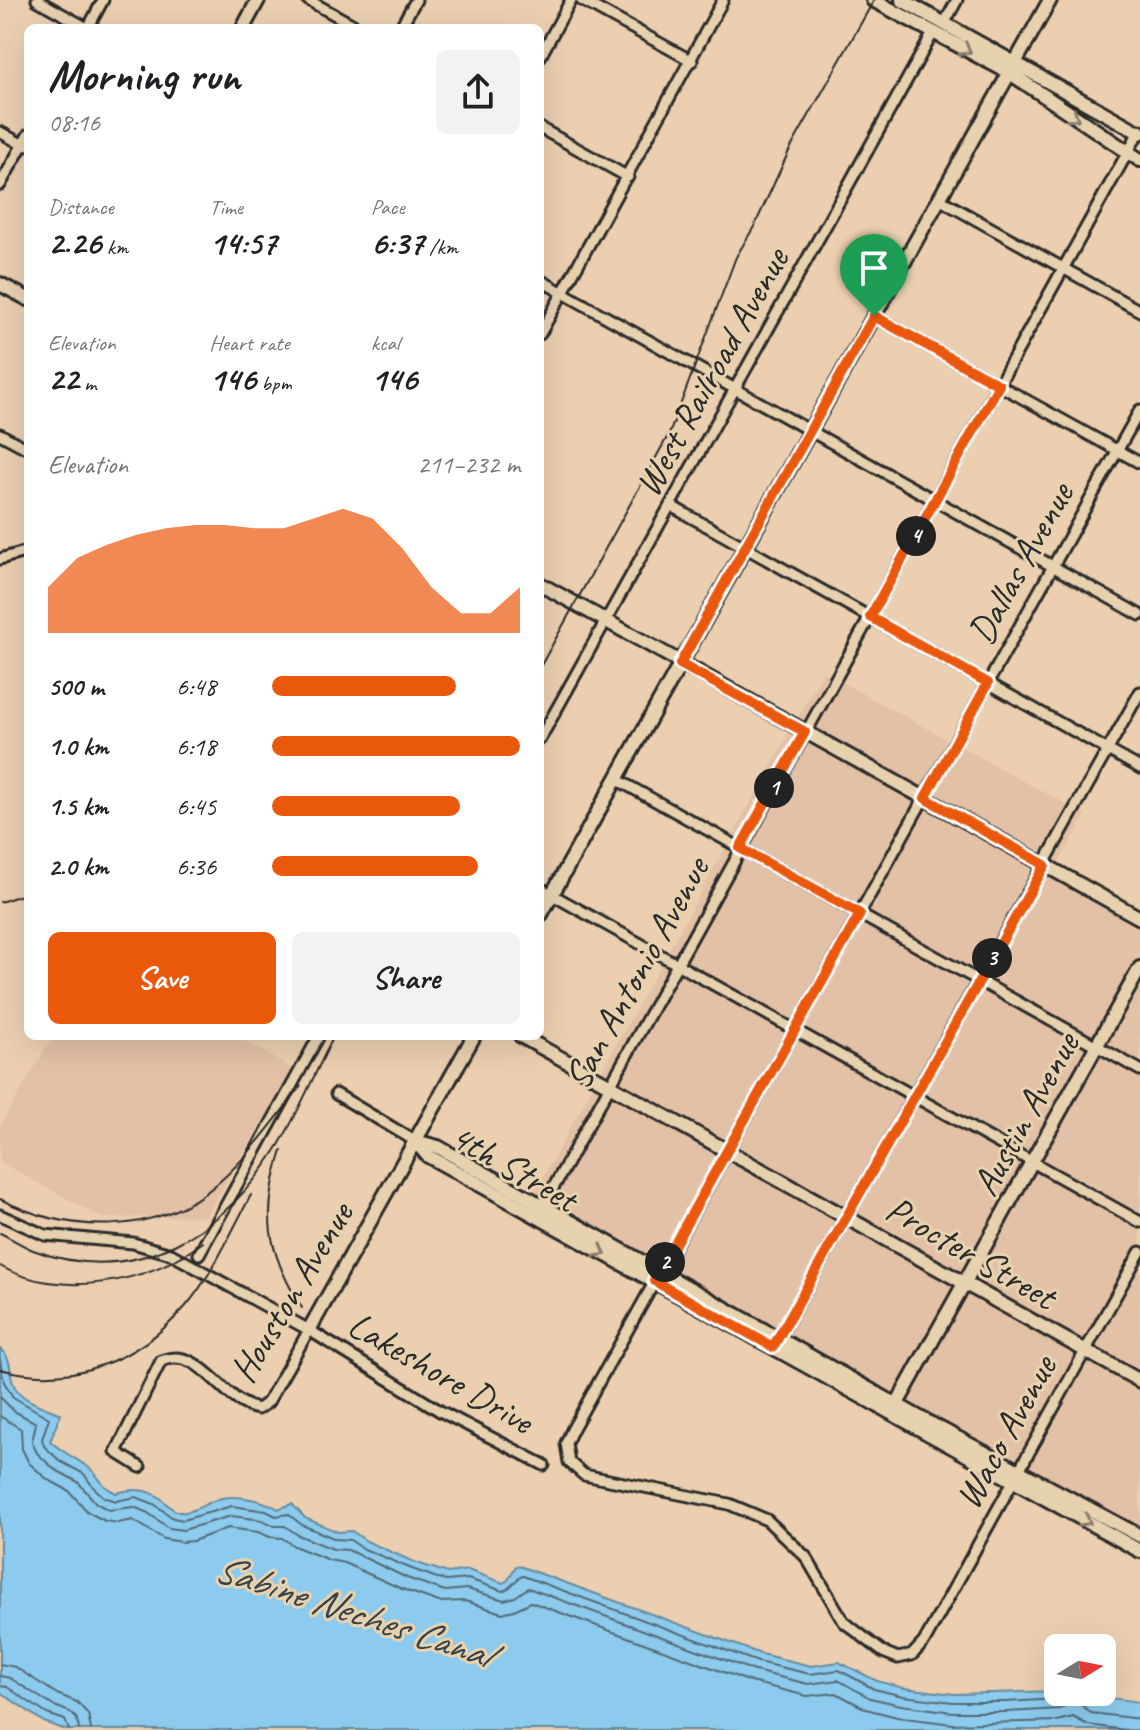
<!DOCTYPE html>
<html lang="en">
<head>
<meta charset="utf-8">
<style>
  :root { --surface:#fff; --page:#f2f2f2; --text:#202124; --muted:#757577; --accent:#ea580c }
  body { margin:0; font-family:Caveat,sans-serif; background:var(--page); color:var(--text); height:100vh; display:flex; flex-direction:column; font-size:30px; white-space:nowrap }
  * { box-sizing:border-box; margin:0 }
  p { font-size:26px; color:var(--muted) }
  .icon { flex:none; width:44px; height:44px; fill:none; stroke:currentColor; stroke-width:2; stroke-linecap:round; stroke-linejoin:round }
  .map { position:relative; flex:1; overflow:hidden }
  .sheet { position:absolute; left:24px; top:24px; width:520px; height:1016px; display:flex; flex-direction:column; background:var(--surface); border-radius:12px; box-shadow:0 8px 32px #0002 }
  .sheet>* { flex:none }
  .needle { width:52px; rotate:80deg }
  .buttons { position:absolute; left:1044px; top:1634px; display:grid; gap:16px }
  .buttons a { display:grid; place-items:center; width:72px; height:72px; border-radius:12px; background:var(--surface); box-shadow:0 8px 32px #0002; font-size:40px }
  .pin { position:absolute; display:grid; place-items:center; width:68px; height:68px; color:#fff; margin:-82px -34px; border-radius:50% 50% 50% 0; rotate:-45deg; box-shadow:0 0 8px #0007 }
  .pin .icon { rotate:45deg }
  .km { position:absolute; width:40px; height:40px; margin:-20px; border-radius:50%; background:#222; color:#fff; font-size:22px; line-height:40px; text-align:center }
  .round { display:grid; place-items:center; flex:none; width:84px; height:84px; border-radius:12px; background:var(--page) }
  .head { display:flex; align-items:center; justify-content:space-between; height:136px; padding:0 24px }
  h1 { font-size:44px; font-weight:700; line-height:60px }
  .metrics { display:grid; grid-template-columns:repeat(3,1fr); gap:12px; height:136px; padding:8px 24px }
  .metrics div { display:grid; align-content:center }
  .metrics b { font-size:34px; font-weight:700 }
  .metrics small { font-size:22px; font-weight:400 }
  .metrics p { font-size:22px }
  .chart { height:224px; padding:16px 24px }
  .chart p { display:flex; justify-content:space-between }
  .chart svg { width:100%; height:144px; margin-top:8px; fill:var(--accent); opacity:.7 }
  .cta { display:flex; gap:16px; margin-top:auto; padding:16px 24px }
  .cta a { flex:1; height:92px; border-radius:12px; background:var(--accent); color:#fff; font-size:32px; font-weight:700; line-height:92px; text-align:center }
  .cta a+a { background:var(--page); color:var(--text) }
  ul { padding:0 24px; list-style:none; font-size:26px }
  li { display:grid; grid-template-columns:128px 96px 1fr; align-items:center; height:60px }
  li i { height:20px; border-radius:10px; background:var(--accent) }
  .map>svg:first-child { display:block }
</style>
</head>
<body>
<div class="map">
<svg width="1140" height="1730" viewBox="0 0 1140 1730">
  <rect width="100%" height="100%" fill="#ebcfb0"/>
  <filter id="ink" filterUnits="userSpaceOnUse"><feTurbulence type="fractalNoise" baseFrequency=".0125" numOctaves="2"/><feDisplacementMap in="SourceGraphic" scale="16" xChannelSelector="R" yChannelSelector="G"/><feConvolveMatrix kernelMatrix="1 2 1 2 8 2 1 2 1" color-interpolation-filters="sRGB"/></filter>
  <g filter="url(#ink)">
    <path fill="#e2c1a7" d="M823 672 1086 815 1051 876 1140 927V1559L522 1215Z
      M53 1036H236L294 1070 206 1216 102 1218 0 1162V1126Z"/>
    <path fill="#8ccbed" stroke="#658b9f" stroke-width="2" d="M0 1349C16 1362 6 1375 16 1389 25 1402 47 1408 61 1414L50 1441C62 1452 75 1458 88 1467 99 1475 101 1487 116 1493 130 1489 146 1488 159 1497 168 1504 173 1514 186 1512 198 1510 209 1501 222 1498 237 1495 265 1500 278 1509L292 1504 305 1518 338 1532 352 1531 366 1541 414 1562 448 1573 468 1570 503 1583 508 1580 516 1566 522 1567 761 1654 811 1666 839 1662 877 1681 904 1688 954 1694 1058 1691 1140 1702V1730H66L44 1722 0 1692Z"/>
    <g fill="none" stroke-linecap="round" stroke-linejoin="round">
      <path stroke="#526b79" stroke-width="2" d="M0 1360 4 1382 13 1397 49 1418 42 1439 44 1446 60 1461 84 1474 93 1487 104 1497 116 1501 136 1497 154 1504 173 1518 183 1520 232 1506 266 1511 276 1516 288 1514 302 1525 336 1539 350 1540 362 1548 412 1569 446 1581 468 1579 503 1591C514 1587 516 1577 523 1576L758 1662 810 1674 839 1670 874 1689 903 1696 953 1702H1006L1057 1699 1066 1692
        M0 1397 14 1411 36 1423 32 1442 37 1453 54 1469 78 1482 96 1503 109 1510 134 1507 148 1513 169 1528 183 1530 231 1516 262 1520 275 1526H285L298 1535 333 1549 348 1550 407 1578 445 1591 467 1589 504 1600 515 1597 528 1588 755 1671 808 1684 838 1680 870 1698 901 1705 953 1712H1007L1060 1709 1075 1700 1091 1713 1140 1719
        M0 1416 21 1429 22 1449 29 1463 47 1479 69 1491 88 1512 105 1521 118 1523 133 1520 164 1539 182 1542 193 1541 228 1528 258 1532 270 1537 282 1538 294 1546 329 1560 344 1563 402 1589 439 1602 465 1601 502 1613 514 1610 531 1602 751 1682 807 1696 836 1693 866 1709 897 1717 953 1724 1057 1721 1073 1717 1088 1725 1126 1730
        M0 1664 15 1667 57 1694 77 1702 88 1714 91 1730
        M0 1676 10 1678 52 1705 70 1712 77 1719 79 1730
        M0 1686 7 1687 47 1714 65 1720 69 1730"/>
      <defs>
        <path id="street" d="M37 0 87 28
          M308 0 359 28
          M581 0 692 61
          M944 24 957 0
          M88 28 103 0
          M400 28 416 0
          M540 57 571 0
          M540 128 628 177
          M0 132 25 146
          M0 185 28 135
          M939 199 1140 311
          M540 280 1140 615
          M874 316 1140 463
          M540 334 723 0
          M1140 410 572 1430 566 1443 569 1462 584 1475 729 1504 767 1520 806 1557 844 1622 883 1652 898 1658 912 1655 924 1642 1140 1252
          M0 434 28 449
          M671 506 1140 768
          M0 559 28 551
          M540 739 933 33
          M616 779 1140 1070
          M540 888 1140 1222
          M336 1094 415 1141
          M541 1210 1140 130
          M0 1215 45 1235 133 1243 171 1254 309 1330 440 1411 544 1465
          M199 1254 319 1036
          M777 1341 1140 692
          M140 1467 116 1452 161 1361C201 1344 221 1402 258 1409L268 1402 309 1330"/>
        <path id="secondary" d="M873 0 1010 73 1140 160
          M902 0 1140 133
          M243 28 258 0
          M0 284 28 299
          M540 584 1140 918
          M540 916 1050 0
          M521 1036 1140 1381
          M415 1141 428 1156 1140 1551
          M415 1141 438 1147 922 1419 1140 1536
          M309 1330 474 1036
          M893 1411 1140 968"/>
      </defs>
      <use href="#street" stroke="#2b2b2b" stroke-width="15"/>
      <use href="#secondary" stroke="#2b2b2b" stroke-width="18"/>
      <use href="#street" stroke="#e7d2b0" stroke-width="9"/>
      <use href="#secondary" stroke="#e7d2b0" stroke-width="12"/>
      <path stroke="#2b2b2b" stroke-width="2" d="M540 667 670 432 736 257 755 225 789 151 874 0
        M0 902 28 893
        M282 1151C261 1214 267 1252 302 1308
        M0 1199C69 1234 156 1237 218 1183 250 1155 275 1120 301 1086
        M0 1233C11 1238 21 1245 33 1250 137 1289 225 1232 279 1145 300 1110 315 1072 334 1036
        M0 1266C60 1300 151 1283 203 1242
        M0 1369C71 1388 138 1361 186 1306 213 1274 231 1232 251 1195"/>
    </g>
    <defs><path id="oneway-chevron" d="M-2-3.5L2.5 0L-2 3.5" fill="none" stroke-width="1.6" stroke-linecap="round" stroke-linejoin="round" transform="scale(2)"/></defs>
    <g stroke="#897e6e">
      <use href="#oneway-chevron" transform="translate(966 50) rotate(28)"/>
      <use href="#oneway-chevron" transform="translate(1074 117) rotate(34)"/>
      <use href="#oneway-chevron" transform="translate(601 1252) rotate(29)"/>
      <use href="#oneway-chevron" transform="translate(1086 1521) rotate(29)"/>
    </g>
  </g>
  <g fill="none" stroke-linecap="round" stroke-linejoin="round" filter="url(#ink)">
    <defs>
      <path id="route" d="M874 316 999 385 870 617 988 683 925 798 1045 865 773 1347 654 1281 860 914 740 848 805 732 680 664Z"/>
    </defs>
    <use href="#route" stroke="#fff" stroke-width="16"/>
    <use href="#route" stroke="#ea580c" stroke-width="10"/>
  </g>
  <g text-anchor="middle" stroke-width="6" stroke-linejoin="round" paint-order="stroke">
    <g font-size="38" fill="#2b2b2b" stroke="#e7d2b0">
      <text transform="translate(711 372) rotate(-61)" y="13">West Railroad Avenue</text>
      <text transform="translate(1020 563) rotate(-61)" y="13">Dallas Avenue</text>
      <text transform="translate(636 973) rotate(-61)" y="13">San Antonio Avenue</text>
      <text transform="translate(1025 1114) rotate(-61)" y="13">Austin Avenue</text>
      <text transform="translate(514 1167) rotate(30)" y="13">4th Street</text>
      <text transform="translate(971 1252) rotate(30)" y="13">Procter Street</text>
      <text transform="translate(291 1292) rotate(-59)" y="13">Houston Avenue</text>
      <text transform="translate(441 1372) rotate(30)" y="13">Lakeshore Drive</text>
      <text transform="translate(1005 1432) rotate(-61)" y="13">Waco Avenue</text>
    </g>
    <g font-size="40" font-style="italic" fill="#3a4348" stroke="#e7d2b0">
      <text transform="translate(353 1610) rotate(18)" y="14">Sabine Neches Canal</text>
    </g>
  </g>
</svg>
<div class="buttons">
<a><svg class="needle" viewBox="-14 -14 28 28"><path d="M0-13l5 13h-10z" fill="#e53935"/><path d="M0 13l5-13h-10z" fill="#757577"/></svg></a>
</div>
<div class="pin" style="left:874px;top:316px;background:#1e9e55"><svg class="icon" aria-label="arrive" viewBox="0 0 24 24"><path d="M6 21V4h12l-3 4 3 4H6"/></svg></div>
<b class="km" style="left:774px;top:788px">1</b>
<b class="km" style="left:665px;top:1262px">2</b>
<b class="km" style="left:992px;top:958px">3</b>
<b class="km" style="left:916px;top:536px">4</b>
<section class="sheet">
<div class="head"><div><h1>Morning run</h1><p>08:16</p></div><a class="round"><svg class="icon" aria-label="share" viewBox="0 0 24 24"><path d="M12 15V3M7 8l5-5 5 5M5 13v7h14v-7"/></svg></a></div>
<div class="metrics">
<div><p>Distance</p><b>2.26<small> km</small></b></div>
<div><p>Time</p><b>14:57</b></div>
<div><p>Pace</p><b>6:37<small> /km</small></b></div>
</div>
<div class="metrics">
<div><p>Elevation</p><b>22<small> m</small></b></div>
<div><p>Heart rate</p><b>146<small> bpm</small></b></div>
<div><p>kcal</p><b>146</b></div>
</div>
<div class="chart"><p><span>Elevation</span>211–232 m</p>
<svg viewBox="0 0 160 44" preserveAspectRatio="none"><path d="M0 44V30L10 21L20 17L30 14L40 12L50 11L60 11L70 12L80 12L90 9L100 6L110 9L120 18L130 30L140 38L150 38L160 30V44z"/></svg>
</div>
<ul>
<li><b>500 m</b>6:48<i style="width:74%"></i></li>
<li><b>1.0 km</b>6:18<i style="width:100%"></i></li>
<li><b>1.5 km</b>6:45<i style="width:76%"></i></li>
<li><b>2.0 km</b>6:36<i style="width:83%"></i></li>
</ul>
<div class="cta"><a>Save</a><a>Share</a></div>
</section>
</div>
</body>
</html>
